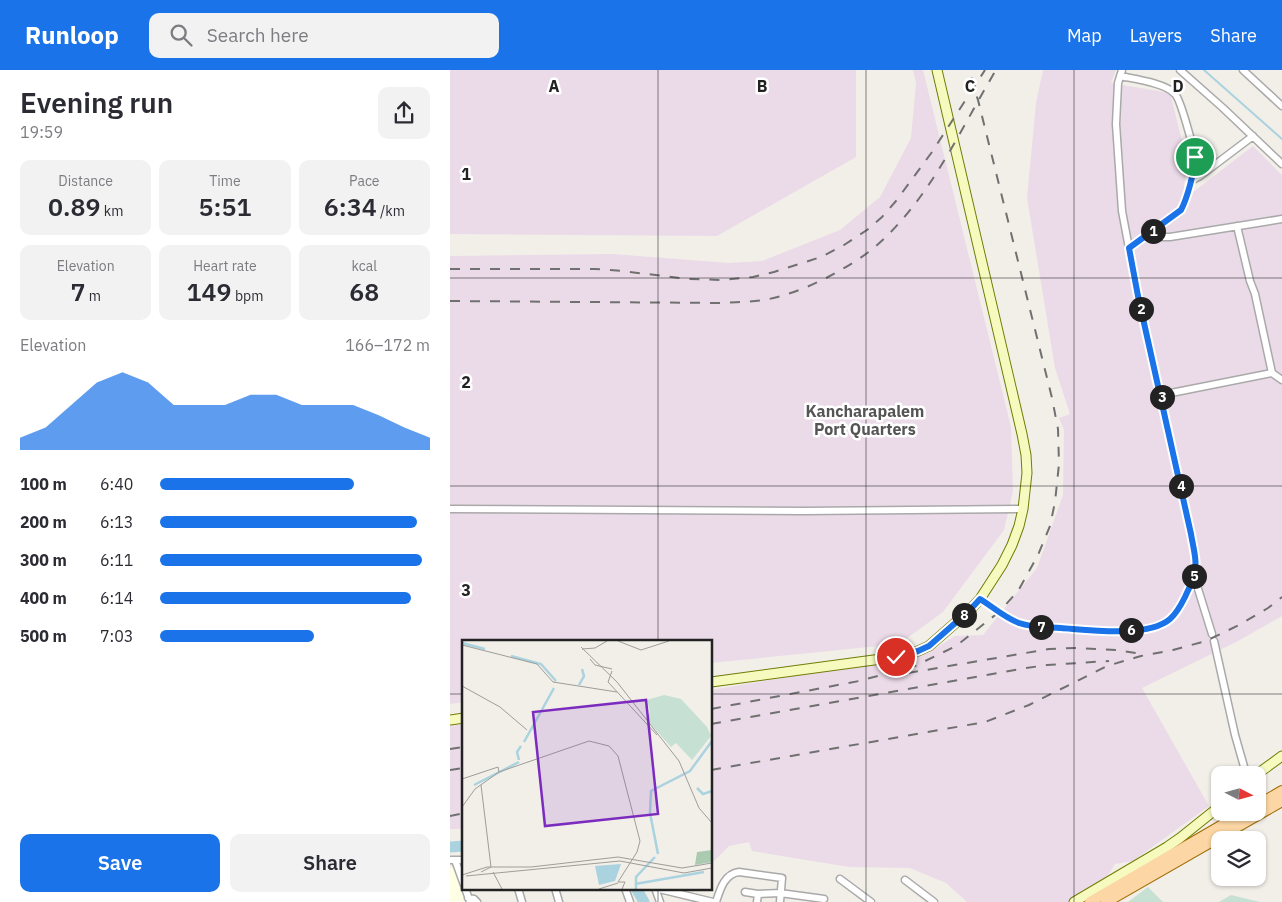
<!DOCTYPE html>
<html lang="en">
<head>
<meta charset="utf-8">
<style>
  :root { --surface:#fff; --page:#f2f2f3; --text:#2b2b33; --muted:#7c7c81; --accent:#1a73e8 }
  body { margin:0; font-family:"IBM Plex Sans",sans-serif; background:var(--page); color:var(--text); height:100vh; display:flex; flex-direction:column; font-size:19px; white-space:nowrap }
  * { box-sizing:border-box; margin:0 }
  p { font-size:16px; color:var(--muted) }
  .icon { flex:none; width:28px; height:28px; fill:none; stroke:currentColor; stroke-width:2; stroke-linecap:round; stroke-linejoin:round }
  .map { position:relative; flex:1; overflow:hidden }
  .details { display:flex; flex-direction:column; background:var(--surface); width:450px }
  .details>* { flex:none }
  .needle { width:32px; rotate:96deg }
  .buttons { position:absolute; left:761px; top:696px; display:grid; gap:10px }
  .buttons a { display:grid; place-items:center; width:55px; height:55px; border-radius:10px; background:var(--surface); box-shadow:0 1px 4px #0004; font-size:25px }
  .pin { position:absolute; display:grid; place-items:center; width:42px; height:42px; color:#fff; margin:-21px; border:2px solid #fff; border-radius:50%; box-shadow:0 1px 5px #0007 }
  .km { position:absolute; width:25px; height:25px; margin:-12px; border-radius:50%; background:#222; color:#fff; font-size:14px; line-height:25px; text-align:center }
  .round { display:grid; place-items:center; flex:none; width:52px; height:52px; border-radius:10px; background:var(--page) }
  .overview { display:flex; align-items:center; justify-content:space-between; height:85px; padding:0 20px }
  h1 { font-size:28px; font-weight:600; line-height:38px }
  .figures { display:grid; grid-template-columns:repeat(3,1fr); gap:8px; height:85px; padding:5px 20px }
  .figures div { display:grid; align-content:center; border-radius:10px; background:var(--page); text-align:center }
  .figures b { font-size:25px; font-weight:600 }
  .figures small { font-size:14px; font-weight:400 }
  .figures p { font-size:14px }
  .chart { height:140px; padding:10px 20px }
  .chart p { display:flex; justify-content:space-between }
  .chart svg { width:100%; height:90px; margin-top:5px; fill:var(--accent); opacity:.7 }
  .cta { display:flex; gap:10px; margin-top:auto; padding:10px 20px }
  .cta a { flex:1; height:58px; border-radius:10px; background:var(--accent); color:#fff; font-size:20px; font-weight:600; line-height:58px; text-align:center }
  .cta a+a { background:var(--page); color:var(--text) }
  ul { padding:0 20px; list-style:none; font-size:16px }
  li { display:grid; grid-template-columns:80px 60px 1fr; align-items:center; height:38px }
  li i { height:12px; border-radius:6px; background:var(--accent) }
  header { display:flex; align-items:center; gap:30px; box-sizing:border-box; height:70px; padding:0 25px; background:var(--accent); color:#fff }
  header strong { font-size:24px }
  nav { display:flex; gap:28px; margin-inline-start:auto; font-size:18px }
  .search { width:350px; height:45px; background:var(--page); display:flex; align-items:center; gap:12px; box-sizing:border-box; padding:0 18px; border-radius:10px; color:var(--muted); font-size:19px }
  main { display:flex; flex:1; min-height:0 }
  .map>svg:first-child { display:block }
</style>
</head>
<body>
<header>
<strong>Runloop</strong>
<div class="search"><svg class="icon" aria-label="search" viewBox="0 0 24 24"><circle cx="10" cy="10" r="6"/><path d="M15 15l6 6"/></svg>Search here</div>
<nav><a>Map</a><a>Layers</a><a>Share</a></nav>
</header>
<main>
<section class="details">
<div class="overview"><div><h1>Evening run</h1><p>19:59</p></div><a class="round"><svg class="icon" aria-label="share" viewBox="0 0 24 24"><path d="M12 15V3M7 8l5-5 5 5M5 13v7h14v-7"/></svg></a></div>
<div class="figures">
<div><p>Distance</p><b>0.89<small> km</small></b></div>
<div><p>Time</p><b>5:51</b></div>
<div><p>Pace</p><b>6:34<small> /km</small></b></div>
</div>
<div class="figures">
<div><p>Elevation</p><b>7<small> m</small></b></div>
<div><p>Heart rate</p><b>149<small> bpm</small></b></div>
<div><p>kcal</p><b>68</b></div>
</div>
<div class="chart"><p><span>Elevation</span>166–172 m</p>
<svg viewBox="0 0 160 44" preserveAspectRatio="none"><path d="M0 44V38L10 33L20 22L30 11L40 6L50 11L60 22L70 22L80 22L90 17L100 17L110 22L120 22L130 22L140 27L150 33L160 38V44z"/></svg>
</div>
<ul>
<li><b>100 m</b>6:40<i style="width:72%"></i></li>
<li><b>200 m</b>6:13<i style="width:95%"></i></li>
<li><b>300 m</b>6:11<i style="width:97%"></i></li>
<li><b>400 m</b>6:14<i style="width:93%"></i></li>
<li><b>500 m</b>7:03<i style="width:57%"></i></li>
</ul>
<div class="cta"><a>Save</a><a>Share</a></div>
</section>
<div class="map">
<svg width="832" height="832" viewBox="0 0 832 832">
  <rect width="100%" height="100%" fill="#f2efe9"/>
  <path fill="#ebdbe8" d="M0 0H406V87L267 166 0 164Z
    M463 0H473L561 357 563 421 554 460 493 542 449 574 261 593V571H14V632L0 634V186L162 184 279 193 312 191 390 160 430 127 461 68 466 13Z
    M593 0H666L661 13 720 23 737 91 734 117 743 122 803 76 832 105V546L788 571 692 618 759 736 683 791 665 794 657 807 619 832H517L496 813 460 798 399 797 302 781 299 772 279 776 264 791H261V620L478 583 505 566 533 565 587 498 613 425 614 360 609 348 620 344 605 298 577 128 586 33Z
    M14 654V759H0V656Z"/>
  <path fill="#ffffe5" d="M5 797 17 832H0V798Z"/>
  <path fill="#c6e0d4" d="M698 817 713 832H678Z
    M781 825 810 832H769Z"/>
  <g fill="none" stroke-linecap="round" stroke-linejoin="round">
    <path stroke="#aad3df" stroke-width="2" d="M754 0 832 69"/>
    <path stroke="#aad3df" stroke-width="11" d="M0 777 14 776
      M186 818 194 832"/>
    <defs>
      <path id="street" d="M730 0 773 38 832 94
        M793 0 832 36
        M670 6C684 9 716 13 725 24 731 30 743 77 745 87 745 100 737 129 731 140L679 178
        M741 111 750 106 803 66
        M787 156 800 211 805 224 822 303
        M694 167H720L832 149
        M711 325 822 303 832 310
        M0 439 354 441 573 439
        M744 506 762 564
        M530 529C543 537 555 548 569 553 583 558 597 557 611 558 639 560 697 568 720 549 727 543 731 534 735 526 738 520 742 513 744 505 748 492 743 477 741 464L688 226 672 141 666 54 668 13 672 0
        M764 571 785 665 795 700 794 705
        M0 790H14
        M5 790 14 815
        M390 809 421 832
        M455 810 484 832
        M15 818 20 832
        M68 818 72 832
        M105 818 109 832
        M175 818 180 832
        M205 818 263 832
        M205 818 210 832
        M295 822 308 824 330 823 374 829
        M18 828 24 829 27 832
        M266 832C270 820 274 804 289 802L332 808 330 832
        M307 832 308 824"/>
      <path id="secondary" d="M261 612 446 587 468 581 479 576 519 541 530 529 552 495 562 475 569 456 573 439 577 403 576 385 572 364 487 0
        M0 650 14 648
        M806 705 832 686
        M624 832 717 777 730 768 770 736"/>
      <path id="primary" d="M808 735 832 721
        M640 832 795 742
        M656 832 832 731"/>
    </defs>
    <use href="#street" stroke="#a9a9a9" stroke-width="9"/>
    <use href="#secondary" stroke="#707d05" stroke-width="11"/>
    <use href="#primary" stroke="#a06b00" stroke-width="12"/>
    <use href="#street" stroke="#fff" stroke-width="6"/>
    <use href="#secondary" stroke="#f7fabf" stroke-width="9"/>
    <use href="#primary" stroke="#fcd6a4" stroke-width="10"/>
    <path stroke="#707070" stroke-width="2" stroke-dasharray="10 10" stroke-linecap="butt" d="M0 199H145L172 201 238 209 273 210 303 207 324 202 371 187 394 175 417 160 432 147 446 131 482 82 535 0
      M0 231 272 233C286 232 300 232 314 230 336 226 359 217 378 207 395 198 412 188 426 176 480 129 510 60 546 0
      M458 603 599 579 625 578 667 580 691 584
      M261 639 409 611 465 596 506 576 549 542 568 521 588 485 600 456 605 432 609 394 608 359 602 328 528 30 524 19 520 0
      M261 654 570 599 597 595 659 591
      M0 679 14 677
      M0 700 14 698
      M261 700 535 652 579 635 657 596 691 586 723 580 756 571 789 555 818 538 832 527
      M0 746 14 743"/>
  </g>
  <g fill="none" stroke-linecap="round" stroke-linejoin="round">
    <defs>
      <path id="route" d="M446 587 468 581 479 576 519 541 530 529C543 537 555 548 569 553 583 558 597 557 611 558 639 560 698 568 720 549 727 543 731 535 735 527 738 520 742 513 744 506 748 492 743 477 741 464L688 226 679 178 731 140C737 129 745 100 745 87"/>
    </defs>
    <use href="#route" stroke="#fff" stroke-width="10"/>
    <use href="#route" stroke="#1a73e8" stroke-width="6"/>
  </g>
  <path fill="none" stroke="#222" stroke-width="1" stroke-opacity="0.55" d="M208 0V571M416 0V832M624 0V832M0 208H832M0 416H832M0 624H14M261 624H832M208 818V832"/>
  <g text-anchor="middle" stroke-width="5" stroke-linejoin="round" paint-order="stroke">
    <g font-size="16" font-weight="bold" fill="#555" stroke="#fff">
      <text x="415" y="347">Kancharapalem<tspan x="415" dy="18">Port Quarters</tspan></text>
    </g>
  </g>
  <g transform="translate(12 570)">
    <rect width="250" height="250" fill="#f2efe9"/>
    <path d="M202 55 219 59 245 87 249 96 230 120 214 103 209 107 184 79 188 72 185 60Z" fill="#c6e0d4"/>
    <path d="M250 210V222L233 225 235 212Z" fill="#aacbaf"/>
    <path d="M159 224 153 241 137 245 133 226Z" fill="#aad3df"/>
    <path fill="none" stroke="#aad3df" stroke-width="2.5" d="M0 3 23 9M49 16 79 24 94 41M117 45 122 36 120 29M62 102 92 48M57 120 55 112 59 106M12 145 57 122M235 148 241 154 250 151M196 214 188 173 189 151 228 131 250 101M173 244 242 232M174 249V237L193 217"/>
    <path fill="none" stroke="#9f9d99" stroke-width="1" d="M156 1 179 10 207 1M0 5 75 24 91 42 155 52M119 7 155 42 217 121 237 168 250 183M120 9 133 8 145 1M128 19 133 25 150 29M150 31 146 42 195 95M0 46 38 67 65 90M0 139 36 127 37 132 127 101 147 106 156 116 178 201 175 212 156 242H163L160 249M19 145 29 227 19 232M0 167 13 149 37 132M31 232 40 249M0 235 25 227H69L156 217 220 228 250 223M4 236 158 221 222 233 250 228M137 249 156 243"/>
    <path fill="#7b2cbf" fill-opacity="0.15" stroke="#7b2cbf" stroke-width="2.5" d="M184 60 196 174 83 186 71 72Z"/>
    <rect width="250" height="250" fill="none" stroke="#222" stroke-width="2.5"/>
  </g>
  <g font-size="16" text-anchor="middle" font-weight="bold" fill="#222" stroke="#fff" stroke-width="5" stroke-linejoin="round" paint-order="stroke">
    <text x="104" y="22">A</text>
    <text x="312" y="22">B</text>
    <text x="520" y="22">C</text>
    <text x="728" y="22">D</text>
    <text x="16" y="110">1</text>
    <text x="16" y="318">2</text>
    <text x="16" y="526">3</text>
  </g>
</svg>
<div class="buttons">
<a><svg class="needle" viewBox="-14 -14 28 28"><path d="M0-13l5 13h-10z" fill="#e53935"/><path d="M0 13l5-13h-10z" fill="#7c7c81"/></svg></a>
<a><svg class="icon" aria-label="layers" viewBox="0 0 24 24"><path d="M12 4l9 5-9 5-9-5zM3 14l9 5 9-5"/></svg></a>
</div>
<div class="pin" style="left:745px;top:87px;background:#1e9e55"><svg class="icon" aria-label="arrive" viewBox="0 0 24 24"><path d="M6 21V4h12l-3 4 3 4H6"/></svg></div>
<div class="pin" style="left:446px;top:587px;background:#d93025"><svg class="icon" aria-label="check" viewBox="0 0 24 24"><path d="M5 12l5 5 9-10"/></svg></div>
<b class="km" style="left:703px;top:161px">1</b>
<b class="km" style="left:691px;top:239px">2</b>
<b class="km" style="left:712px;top:327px">3</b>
<b class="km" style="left:731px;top:416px">4</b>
<b class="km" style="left:744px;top:506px">5</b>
<b class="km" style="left:681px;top:560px">6</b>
<b class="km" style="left:591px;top:557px">7</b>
<b class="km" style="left:514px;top:545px">8</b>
</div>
</main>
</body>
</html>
